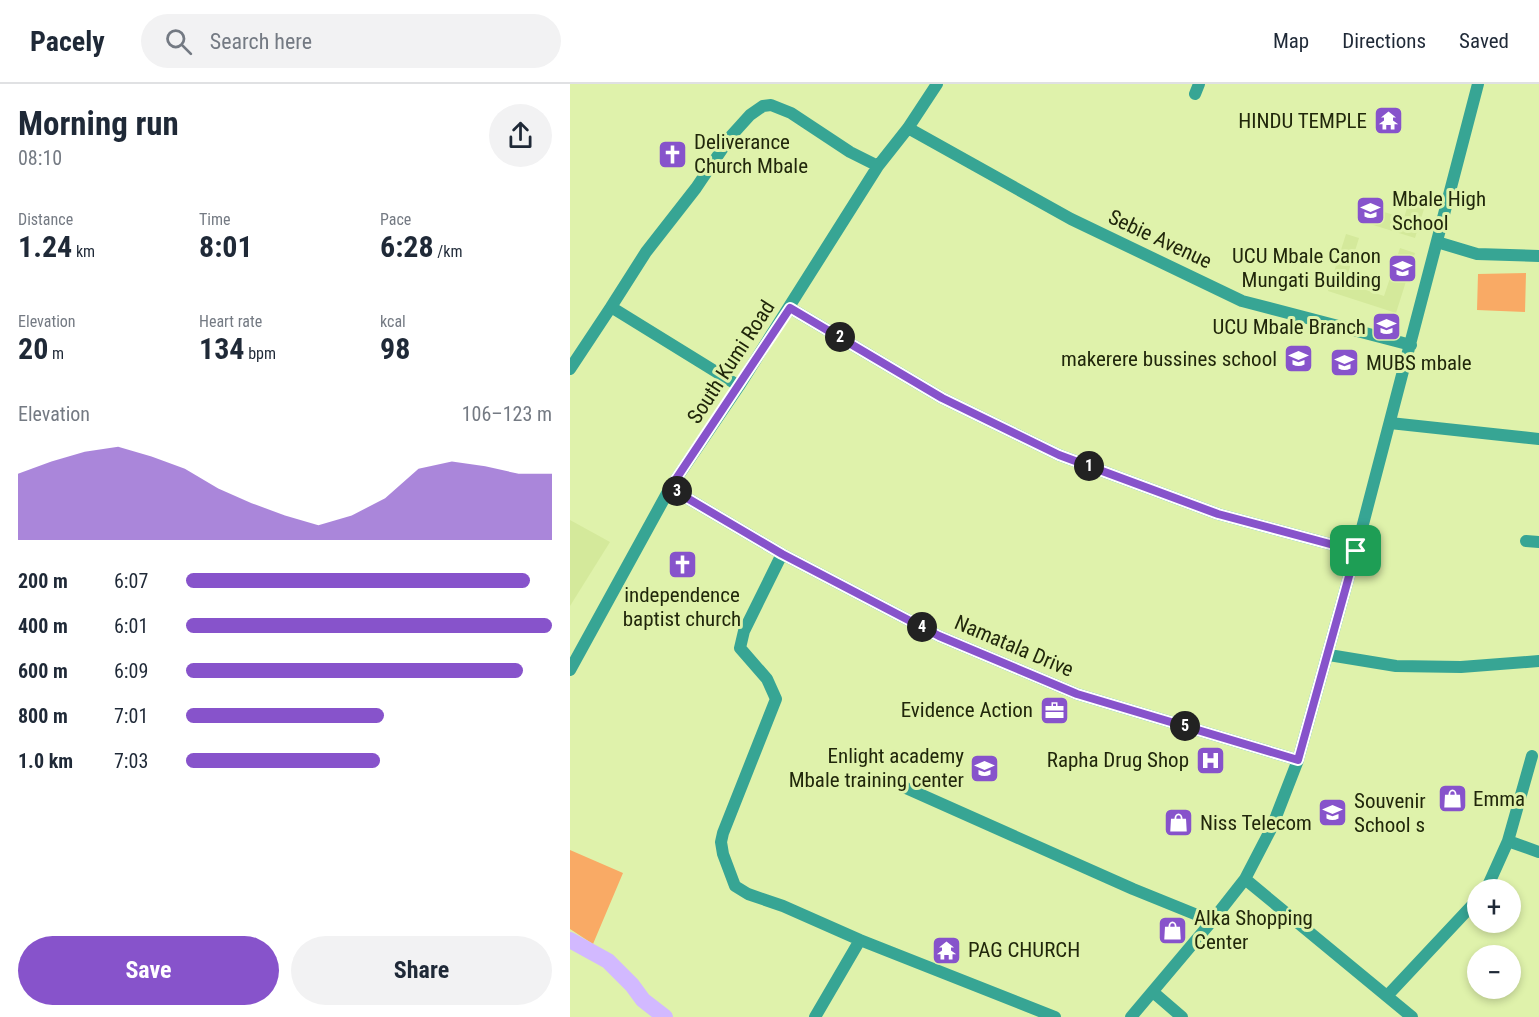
<!DOCTYPE html>
<html lang="en">
<head>
<meta charset="utf-8">
<style>
  :root { --surface:#fff; --page:#f2f2f3; --text:#1f2937; --muted:#747a83; --line:#e0e1e3; --accent:#8753cb }
  body { margin:0; font-family:"Roboto Condensed",sans-serif; background:var(--page); color:var(--text); height:100vh; display:flex; flex-direction:column; font-size:22px; white-space:nowrap }
  * { box-sizing:border-box; margin:0 }
  p { font-size:20px; color:var(--muted) }
  .icon { flex:none; width:33px; height:33px; fill:none; stroke:currentColor; stroke-width:2; stroke-linecap:round; stroke-linejoin:round }
  .map { position:relative; flex:1; overflow:hidden }
  .details { display:flex; flex-direction:column; background:var(--surface); width:570px }
  .details>* { flex:none }
  .fabs { position:absolute; left:897px; top:795px; display:grid; gap:12px }
  .fabs a { display:grid; place-items:center; width:54px; height:54px; border-radius:50%; background:var(--surface); box-shadow:0 3px 9px #0003; font-size:30px }
  .pin { position:absolute; display:grid; place-items:center; width:51px; height:51px; color:#fff; margin:-26px; border-radius:12px; box-shadow:0 3px 9px #0006 }
  .km { position:absolute; width:30px; height:30px; margin:-15px; border-radius:50%; background:#222; color:#fff; font-size:16px; line-height:30px; text-align:center }
  .round { display:grid; place-items:center; flex:none; width:63px; height:63px; border-radius:32px; background:var(--page) }
  .summary { display:flex; align-items:center; justify-content:space-between; height:102px; padding:0 18px }
  h1 { font-size:33px; font-weight:700; line-height:45px }
  .metrics { display:grid; grid-template-columns:repeat(3,1fr); gap:9px; height:102px; padding:6px 18px }
  .metrics div { display:grid; align-content:center }
  .metrics b { font-size:30px; font-weight:700 }
  .metrics small { font-size:16px; font-weight:400 }
  .metrics p { font-size:16px }
  .chart { height:168px; padding:12px 18px }
  .chart p { display:flex; justify-content:space-between }
  .chart svg { width:100%; height:108px; margin-top:6px; fill:var(--accent); opacity:.7 }
  .cta { display:flex; gap:12px; margin-top:auto; padding:12px 18px }
  .cta a { flex:1; height:69px; border-radius:36px; background:var(--accent); color:#fff; font-size:24px; font-weight:700; line-height:69px; text-align:center }
  .cta a+a { background:var(--page); color:var(--text) }
  ul { padding:0 18px; list-style:none; font-size:20px }
  li { display:grid; grid-template-columns:96px 72px 1fr; align-items:center; height:45px }
  li i { height:15px; border-radius:8px; background:var(--accent) }
  header { display:flex; align-items:center; gap:36px; box-sizing:border-box; height:84px; padding:0 30px; background:var(--surface); border-bottom:2px solid var(--line) }
  header strong { font-size:28px }
  nav { display:flex; gap:33px; margin-inline-start:auto; font-size:21px }
  .search { width:420px; height:54px; background:var(--page); display:flex; align-items:center; gap:15px; box-sizing:border-box; padding:0 21px; border-radius:33px; color:var(--muted); font-size:22px }
  main { display:flex; flex:1; min-height:0 }
  .map>svg:first-child { display:block }
</style>
</head>
<body>
<header>
<strong>Pacely</strong>
<div class="search"><svg class="icon" aria-label="search" viewBox="0 0 24 24"><circle cx="10" cy="10" r="6"/><path d="M15 15l6 6"/></svg>Search here</div>
<nav><a>Map</a><a>Directions</a><a>Saved</a></nav>
</header>
<main>
<section class="details">
<div class="summary"><div><h1>Morning run</h1><p>08:10</p></div><a class="round"><svg class="icon" aria-label="share" viewBox="0 0 24 24"><path d="M12 15V3M7 8l5-5 5 5M5 13v7h14v-7"/></svg></a></div>
<div class="metrics">
<div><p>Distance</p><b>1.24<small> km</small></b></div>
<div><p>Time</p><b>8:01</b></div>
<div><p>Pace</p><b>6:28<small> /km</small></b></div>
</div>
<div class="metrics">
<div><p>Elevation</p><b>20<small> m</small></b></div>
<div><p>Heart rate</p><b>134<small> bpm</small></b></div>
<div><p>kcal</p><b>98</b></div>
</div>
<div class="chart"><p><span>Elevation</span>106–123 m</p>
<svg viewBox="0 0 160 44" preserveAspectRatio="none"><path d="M0 44V17L10 12L20 8L30 6L40 10L50 15L60 23L70 29L80 34L90 38L100 34L110 27L120 15L130 12L140 14L150 17L160 17V44z"/></svg>
</div>
<ul>
<li><b>200 m</b>6:07<i style="width:94%"></i></li>
<li><b>400 m</b>6:01<i style="width:100%"></i></li>
<li><b>600 m</b>6:09<i style="width:92%"></i></li>
<li><b>800 m</b>7:01<i style="width:54%"></i></li>
<li><b>1.0 km</b>7:03<i style="width:53%"></i></li>
</ul>
<div class="cta"><a>Save</a><a>Share</a></div>
</section>
<div class="map">
<svg width="969" height="933" viewBox="0 0 969 933">
  <rect width="100%" height="100%" fill="#dff2ab"/>
  <path fill="#d4e99b" d="M842 107 858 112 845 154 787 136 791 121 834 134Z
    M776 150 789 154 775 199 814 212 830 164 845 169 826 229 758 207Z
    M0 436 40 458 0 522Z"/>
  <path fill="#f9aa65" d="M956 189 955 228 907 226 908 190Z
    M0 766 53 789 23 860 0 845Z"/>
  <g fill="none" stroke-linecap="round" stroke-linejoin="round">
    <path stroke="#d2b9ff" stroke-width="16" d="M0 856 38 877 62 901 73 916 95 933"/>
    <path stroke="#37a594" stroke-width="12" d="M625 10 629 0
      M338 44 501 135 672 217 841 261
      M867 158 907 170 969 172
      M41 223 76 168 126 104 161 52 180 31 193 22 201 21 221 29 280 68 308 82
      M220 224 372 314 489 371 648 430 786 467
      M0 285 41 223 169 302
      M820 339 969 355
      M100 404 212 470 369 552 507 610 728 676
      M956 457 969 458
      M212 470 174 547 170 564 197 595 206 615 153 749 151 758 153 770 165 802 178 810 213 822 290 856 485 933
      M759 571 826 582 891 583 969 577
      M0 586 100 404 169 302 308 82 338 44 367 0
      M318 696 563 805 642 837
      M938 757 969 768
      M675 795 842 933
      M916 806 938 757 962 672
      M583 908 612 933
      M817 912 908 815
      M245 933 290 856
      M561 933 642 837 675 795 702 743 728 676 786 467 908 0"/>
  </g>
  <g fill="none" stroke-linecap="round" stroke-linejoin="round">
    <defs>
      <path id="route" d="M220 224 372 314 489 371 648 430 786 467 728 676 507 610 369 552 212 470 100 404Z"/>
    </defs>
    <use href="#route" stroke="#fff" stroke-width="12"/>
    <use href="#route" stroke="#8753cb" stroke-width="8"/>
  </g>
  <defs>
    <symbol id="temple-square" viewBox="-11 -11 22 22"><rect x="-9" y="-9" width="18" height="18" rx="4" fill="#8753cb" stroke="#dff2ab"/><path d="M0-6L5-2H3V0L6.5 2.5H4V6H1.5V3h-3V6H-4V2.5H-6.5L-3 0V-2H-5Z" fill="#fff"/></symbol>
    <symbol id="church-square" viewBox="-11 -11 22 22"><rect x="-9" y="-9" width="18" height="18" rx="4" fill="#8753cb" stroke="#dff2ab"/><path d="M-1.2-6h2.4v3.5h3.3v2.4h-3.3V6h-2.4V-.1h-3.3v-2.4h3.3Z" fill="#fff"/></symbol>
    <symbol id="school-square" viewBox="-11 -11 22 22"><rect x="-9" y="-9" width="18" height="18" rx="4" fill="#8753cb" stroke="#dff2ab"/><path d="M0-5L7-2L0 1L-7-2ZM-4 1L0 2.5L4 1V4Q0 6-4 4Z" fill="#fff"/></symbol>
    <symbol id="university-square" viewBox="-11 -11 22 22"><rect x="-9" y="-9" width="18" height="18" rx="4" fill="#8753cb" stroke="#dff2ab"/><path d="M0-5L7-2L0 1L-7-2ZM-4 1L0 2.5L4 1V4Q0 6-4 4Z" fill="#fff"/></symbol>
    <symbol id="office-square" viewBox="-11 -11 22 22"><rect x="-9" y="-9" width="18" height="18" rx="4" fill="#8753cb" stroke="#dff2ab"/><path d="M-6-3h4V-5.5h4V-3h4V5H-6ZM-1-4.5V-3h2v-1.5ZM-6 0V1H6V0Z" fill="#fff"/></symbol>
    <symbol id="hospital-square" viewBox="-11 -11 22 22"><rect x="-9" y="-9" width="18" height="18" rx="4" fill="#8753cb" stroke="#dff2ab"/><path d="M-5-5h3v3.5h4V-5h3V5h-3V1.5h-4V5h-3Z" fill="#fff"/></symbol>
    <symbol id="shop-square" viewBox="-11 -11 22 22"><rect x="-9" y="-9" width="18" height="18" rx="4" fill="#8753cb" stroke="#dff2ab"/><path d="M-5-2.5h2.3a2.7 3.5 0 0 1 5.4 0H5L5.5 6h-11ZM-1.5-2.5h3a1.5 2.3 0 0 0-3 0Z" fill="#fff"/></symbol>
  </defs>
  <g fill-rule="evenodd">
    <use href="#temple-square" x="802" y="20" width="33" height="33"/>
    <use href="#church-square" x="86" y="54" width="33" height="33"/>
    <use href="#school-square" x="784" y="110" width="33" height="33"/>
    <use href="#university-square" x="816" y="168" width="33" height="33"/>
    <use href="#university-square" x="800" y="226" width="33" height="33"/>
    <use href="#school-square" x="712" y="258" width="33" height="33"/>
    <use href="#university-square" x="758" y="262" width="33" height="33"/>
    <use href="#church-square" x="96" y="464" width="33" height="33"/>
    <use href="#office-square" x="468" y="610" width="33" height="33"/>
    <use href="#hospital-square" x="624" y="660" width="33" height="33"/>
    <use href="#school-square" x="398" y="668" width="33" height="33"/>
    <use href="#shop-square" x="866" y="698" width="33" height="33"/>
    <use href="#school-square" x="746" y="712" width="33" height="33"/>
    <use href="#shop-square" x="592" y="722" width="33" height="33"/>
    <use href="#shop-square" x="586" y="830" width="33" height="33"/>
    <use href="#temple-square" x="360" y="850" width="33" height="33"/>
  </g>
  <g text-anchor="middle" stroke-width="6" stroke-linejoin="round" paint-order="stroke">
    <g font-size="21" fill="#21270b" stroke="#dff2ab" text-anchor="start">
      <text x="797" y="44" text-anchor="end">HINDU TEMPLE</text>
      <text x="124" y="65">Deliverance<tspan x="124" dy="24">Church Mbale</tspan></text>
      <text x="822" y="122">Mbale High<tspan x="822" dy="24">School</tspan></text>
      <text x="811" y="179" text-anchor="end">UCU Mbale Canon<tspan x="811" dy="24">Mungati Building</tspan></text>
      <text x="796" y="250" text-anchor="end">UCU Mbale Branch</text>
      <text x="707" y="282" text-anchor="end">makerere bussines school</text>
      <text x="796" y="286">MUBS mbale</text>
      <text x="112" y="518" text-anchor="middle">independence<tspan x="112" dy="24">baptist church</tspan></text>
      <text x="463" y="633" text-anchor="end">Evidence Action</text>
      <text x="394" y="679" text-anchor="end">Enlight academy<tspan x="394" dy="24">Mbale training center</tspan></text>
      <text x="619" y="683" text-anchor="end">Rapha Drug Shop</text>
      <text x="903" y="722">Emma</text>
      <text x="784" y="724">Souvenir<tspan x="784" dy="24">School s</tspan></text>
      <text x="630" y="746">Niss Telecom</text>
      <text x="624" y="841">Alka Shopping<tspan x="624" dy="24">Center</tspan></text>
      <text x="398" y="873">PAG CHURCH</text>
    </g>
    <g font-size="21" fill="#21270b" stroke="#dff2ab">
      <text transform="translate(590 155) rotate(25)" y="7">Sebie Avenue</text>
      <text transform="translate(161 278) rotate(-57)" y="7">South Kumi Road</text>
      <text transform="translate(444 562) rotate(23)" y="7">Namatala Drive</text>
    </g>
  </g>
</svg>
<div class="fabs">
<a>+</a>
<a>−</a>
</div>
<div class="pin" style="left:786px;top:467px;background:#1e9e55"><svg class="icon" aria-label="arrive" viewBox="0 0 24 24"><path d="M6 21V4h12l-3 4 3 4H6"/></svg></div>
<b class="km" style="left:519px;top:382px">1</b>
<b class="km" style="left:270px;top:253px">2</b>
<b class="km" style="left:107px;top:407px">3</b>
<b class="km" style="left:352px;top:543px">4</b>
<b class="km" style="left:615px;top:642px">5</b>
</div>
</main>
</body>
</html>
